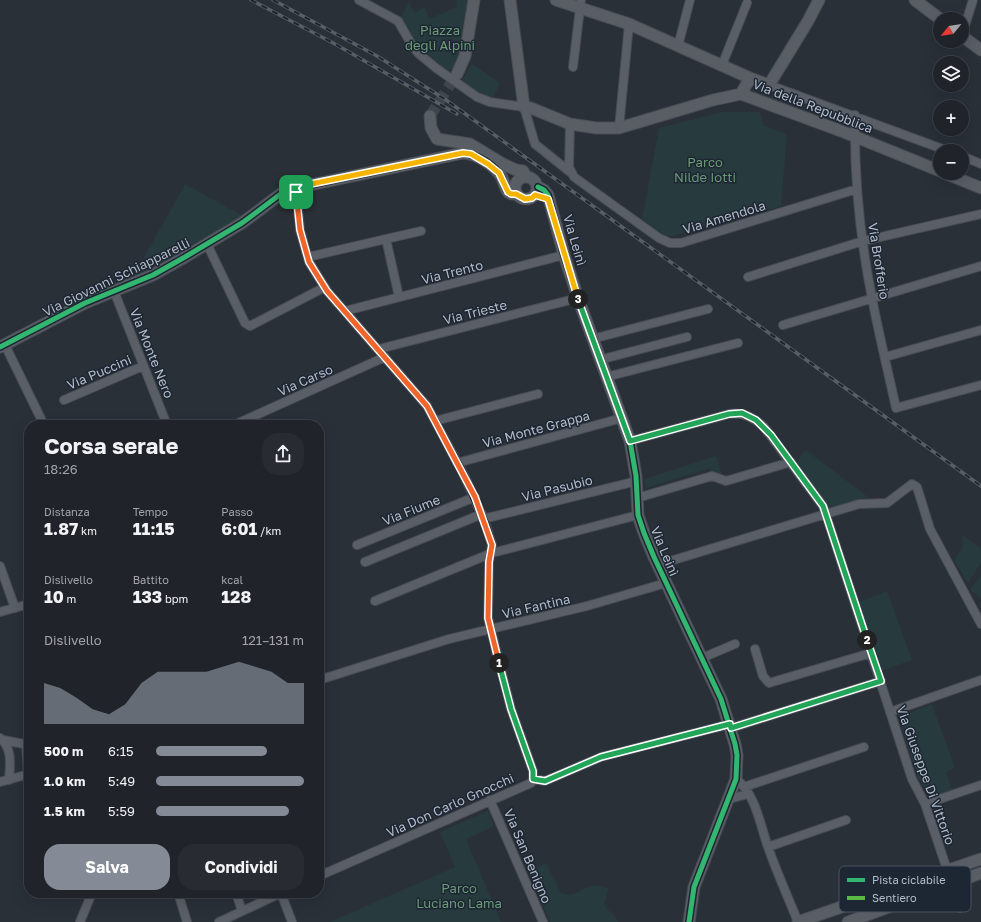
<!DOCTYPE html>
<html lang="it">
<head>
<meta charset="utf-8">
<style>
  :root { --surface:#20242a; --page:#282c32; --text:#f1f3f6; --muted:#a2a4a8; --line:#3d4147; --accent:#848b96 }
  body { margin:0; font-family:"Golos Text",sans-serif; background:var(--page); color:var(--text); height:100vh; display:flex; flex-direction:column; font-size:15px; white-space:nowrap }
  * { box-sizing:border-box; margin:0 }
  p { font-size:13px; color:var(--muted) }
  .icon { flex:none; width:22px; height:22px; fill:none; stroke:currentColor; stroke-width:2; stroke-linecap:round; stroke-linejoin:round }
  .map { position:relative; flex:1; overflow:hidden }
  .side { position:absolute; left:24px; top:420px; width:300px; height:478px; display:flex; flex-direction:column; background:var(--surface); border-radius:16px; box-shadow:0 4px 16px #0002,0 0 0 1px var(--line) }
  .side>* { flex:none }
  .needle { width:26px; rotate:240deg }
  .fabs { position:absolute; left:933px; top:12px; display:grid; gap:8px }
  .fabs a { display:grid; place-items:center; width:36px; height:36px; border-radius:50%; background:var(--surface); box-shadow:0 4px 16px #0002,0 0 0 1px var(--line); font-size:20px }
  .pin { position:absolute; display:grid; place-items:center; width:34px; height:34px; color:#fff; margin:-17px; border-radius:8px; box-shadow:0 2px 6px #0006 }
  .km { position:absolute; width:20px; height:20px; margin:-10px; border-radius:50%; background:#222; color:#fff; font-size:11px; line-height:20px; text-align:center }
  .round { display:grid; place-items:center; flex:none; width:42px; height:42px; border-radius:16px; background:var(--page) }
  .headline { display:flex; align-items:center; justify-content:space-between; height:68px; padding:0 20px }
  h1 { font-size:22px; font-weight:700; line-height:30px }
  .figures { display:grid; grid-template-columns:repeat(3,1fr); gap:6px; height:68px; padding:4px 20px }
  .figures div { display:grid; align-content:center }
  .figures b { font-size:17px; font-weight:700 }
  .figures small { font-size:11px; font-weight:400 }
  .figures p { font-size:11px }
  .chart { height:112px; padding:8px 20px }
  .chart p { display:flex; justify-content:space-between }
  .chart svg { width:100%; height:72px; margin-top:4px; fill:var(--accent); opacity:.7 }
  .cta { display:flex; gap:8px; margin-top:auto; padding:8px 20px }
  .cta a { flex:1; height:46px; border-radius:16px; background:var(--accent); color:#fff; font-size:16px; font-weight:700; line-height:46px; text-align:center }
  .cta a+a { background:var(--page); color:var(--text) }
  ul { padding:0 20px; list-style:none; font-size:13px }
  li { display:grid; grid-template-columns:64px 48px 1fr; align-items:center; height:30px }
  li i { height:10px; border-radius:5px; background:var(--accent) }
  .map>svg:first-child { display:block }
</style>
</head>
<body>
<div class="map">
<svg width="981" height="922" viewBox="0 0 981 922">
  <rect width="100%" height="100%" fill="#2a3038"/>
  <path fill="#273a3e" d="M456 0H470L460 54 450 72 415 47 400 19 409 2 414 13 425 7 429 19 457 7Z
    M472 64 500 83 492 100 460 83Z
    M722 112H760L763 125 787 135 781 206 764 211 761 205 674 236H665L642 219 659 128Z
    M185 184 245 217 131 281Z
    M806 450 868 497 830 508 795 463Z
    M716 456 723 478 713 473 710 468 646 488 644 479Z
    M962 535 981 548V563L968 583 954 560 963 546Z
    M981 575V598L970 590Z
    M887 591 912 660 882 671 859 602Z
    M932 704 955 768 946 772 952 790 930 797 928 796 918 777 898 717Z
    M488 811 494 826 466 839 501 922H330L455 867 440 832Z
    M546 863 561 893C583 901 582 877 609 889L604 904C608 912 615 914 618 922H550L528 871Z"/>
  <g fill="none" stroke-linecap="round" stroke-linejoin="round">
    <path stroke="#3f454e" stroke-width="11" stroke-dasharray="11 5.5" stroke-linecap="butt" d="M430 116 457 74"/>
    <defs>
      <path id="street" d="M359 0 398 21 413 47 419 54 436 68 477 97 490 102 524 107 535 144 570 172
        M962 35 973 0
        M678 46 690 0
        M722 65 747 3
        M573 67 581 0
        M769 85 948 151
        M855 115C854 176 860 238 872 298 879 335 888 371 896 408L981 385
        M570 124 569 167 574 177 659 238 670 243H681L857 189
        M619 128 629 24
        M962 156 981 164
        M296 187 300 230 309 262 327 291 427 406 464 475 486 525 492 545 489 562 488 618 511 709 533 771V779
        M207 244 245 323 250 326 325 287
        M308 257 386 239
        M748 277 863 241 981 214
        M114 291 167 425
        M399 297 386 239 421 231
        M345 311 564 255
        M783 325 981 266
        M592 339 708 309
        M5 345 44 425
        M379 349 578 298
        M885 357 981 330
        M599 360 687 337
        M606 377 738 343
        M64 400 143 366
        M435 421 538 394
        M234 425 385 357
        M630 441 729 414C743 412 753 417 764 427L823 506 912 779 925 804 960 908
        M457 463 622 418
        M637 498 712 476 726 481 791 462
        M483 519 637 481
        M357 545 475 497
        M365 562 482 514
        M657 565 859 504 887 503 912 484 917 487 930 529 981 624
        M0 566 15 608
        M375 601 492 553 638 515
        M0 612 29 604
        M755 649 763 676 769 683 871 653
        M702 658 735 644
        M319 680 449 639 587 606 666 583
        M890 712 981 680
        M731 728 881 681
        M0 738C13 748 10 766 9 780
        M3 740 29 745
        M26 744 28 774
        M533 779 545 781 601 757 730 724
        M736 779C756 794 760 825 768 847 777 873 788 897 798 922
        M0 782 29 774
        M744 787 864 747
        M729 799 748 794
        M490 800 543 922
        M925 804 981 785
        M768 847 846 820
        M319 876 531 783 533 779
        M178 893 187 922
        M236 893 242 911
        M281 893 292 922
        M80 922 92 893
        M219 922 281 893"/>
      <path id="secondary" d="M510 0 524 107 531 108 570 124 596 128H619L713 100 741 94 841 131 940 171
        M556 0 629 24 750 78
        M915 0 940 19
        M962 36 981 50
        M457 74 465 56 474 0
        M741 94 750 78 769 85 808 21 819 0
        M430 116 431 128 437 139 470 144 503 164 516 170 523 171 526 176
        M944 173 981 188
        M515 188a11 11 0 1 1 22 0a11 11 0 1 1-22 0Z
        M538 187 544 190 548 195 564 255 578 298 630 441 636 476 638 515 644 533 654 557 721 699 735 744 737 755 736 779 694 887 689 922
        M0 347 85 303 153 275 185 257 242 223 286 190 463 153C477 154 495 165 502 178 504 182 505 189 508 192 510 195 513 194 516 194
        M798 922 981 859
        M848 922 981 873"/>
    </defs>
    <use href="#street" stroke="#484c53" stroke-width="10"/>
    <use href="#secondary" stroke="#484c53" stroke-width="13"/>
    <use href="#street" stroke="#5a5e66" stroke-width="8"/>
    <use href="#secondary" stroke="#595d64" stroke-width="11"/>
    <defs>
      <path id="rail" d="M251 0 335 44 457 114
        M273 0 377 56 446 100 981 486"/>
    </defs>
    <use href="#rail" stroke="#595d64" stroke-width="3.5"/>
    <use href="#rail" stroke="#1d2633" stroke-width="2" stroke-dasharray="6" stroke-linecap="butt"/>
    <path stroke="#58b947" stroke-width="4" stroke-dasharray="8 4" stroke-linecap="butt" d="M533 779 545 781 601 757 645 747 698 731"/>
    <defs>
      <path id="cycleway" d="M296 187 300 230 309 262 327 291 427 406 464 475 486 525 492 545 489 562 488 618 511 709 533 771V779
        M538 187 544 190 548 195 564 255 578 298 630 441 636 476 638 515 644 533 654 557 721 699 735 744 737 755 736 779 694 887 689 922
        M0 347 85 303 153 275 185 257 242 223 286 190 463 153C477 154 495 165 502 178 504 182 505 189 508 192 510 195 513 194 516 194"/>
    </defs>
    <use href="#cycleway" stroke="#1d2633" stroke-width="8"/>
    <use href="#cycleway" stroke="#33b770" stroke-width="5"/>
  </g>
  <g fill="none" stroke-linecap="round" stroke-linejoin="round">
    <defs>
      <path id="split-1" d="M296 192 300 230 309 262 327 291 427 406 475 497 492 545 489 562 488 618 499 663"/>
      <path id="split-2" d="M499 663 511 709 533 771V779L545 781 601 757 730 724 731 728 881 681 867 640"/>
      <path id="split-3" d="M578 299 630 441 729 414 742 413 756 420 771 435 823 506 867 640"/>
      <path id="split-4" d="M296 192V187L463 153 471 154 488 164 499 173 508 192 511 194H516L525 199 532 198 535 195 548 199 578 299"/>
    </defs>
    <use href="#split-1" stroke="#fff" stroke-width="8"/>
    <use href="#split-2" stroke="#fff" stroke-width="8"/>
    <use href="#split-3" stroke="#fff" stroke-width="8"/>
    <use href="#split-4" stroke="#fff" stroke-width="8"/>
    <use href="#split-1" stroke="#f0652b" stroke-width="5"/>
    <use href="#split-2" stroke="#22a559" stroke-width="5"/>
    <use href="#split-3" stroke="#22a559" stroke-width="5"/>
    <use href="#split-4" stroke="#f5b400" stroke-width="5"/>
  </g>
  <g text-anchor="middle" stroke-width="3" stroke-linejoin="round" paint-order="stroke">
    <g font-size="13" fill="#6b9a76" stroke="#1d2633">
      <text x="440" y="35">Piazza<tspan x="440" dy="15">degli Alpini</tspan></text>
      <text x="705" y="167">Parco<tspan x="705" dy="15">Nilde Iotti</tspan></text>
      <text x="459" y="893">Parco<tspan x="459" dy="15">Luciano Lama</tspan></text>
    </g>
    <g font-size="13" fill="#b4bcc9" stroke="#1d2633">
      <text transform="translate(813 106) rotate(21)" y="5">Via della Repubblica</text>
      <text transform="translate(724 217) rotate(-17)" y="5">Via Amendola</text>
      <text transform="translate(575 240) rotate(74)" y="5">Via Leinì</text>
      <text transform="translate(879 261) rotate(81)" y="5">Via Brofferio</text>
      <text transform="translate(452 272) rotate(-14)" y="5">Via Trento</text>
      <text transform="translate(116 277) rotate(-26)" y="5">Via Giovanni Schiapparelli</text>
      <text transform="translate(475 312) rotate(-14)" y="5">Via Trieste</text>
      <text transform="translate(152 353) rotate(68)" y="5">Via Monte Nero</text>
      <text transform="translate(99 372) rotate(-23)" y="5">Via Puccini</text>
      <text transform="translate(305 380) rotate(-24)" y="5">Via Carso</text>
      <text transform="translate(536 429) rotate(-15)" y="5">Via Monte Grappa</text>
      <text transform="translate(557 488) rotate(-14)" y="5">Via Pasubio</text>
      <text transform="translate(411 510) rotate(-22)" y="5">Via Fiume</text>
      <text transform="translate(665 551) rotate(67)" y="5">Via Leinì</text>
      <text transform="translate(536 606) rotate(-13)" y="5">Via Fantina</text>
      <text transform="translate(926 775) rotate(70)" y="5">Via Giuseppe Di Vittorio</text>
      <text transform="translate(450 805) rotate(-24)" y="5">Via Don Carlo Gnocchi</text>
      <text transform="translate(528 856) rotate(67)" y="5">Via San Benigno</text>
    </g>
  </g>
  <rect x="839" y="866" width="132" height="46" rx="6" fill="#1d2633" stroke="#4a5360" stroke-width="1"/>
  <rect x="847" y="878" width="18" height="4" fill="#33b770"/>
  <rect x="847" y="896" width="18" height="4" fill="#58b947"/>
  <g font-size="11" fill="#b4bcc9">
    <text x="872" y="884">Pista ciclabile</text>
    <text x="872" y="902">Sentiero</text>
  </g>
</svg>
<div class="fabs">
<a><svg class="needle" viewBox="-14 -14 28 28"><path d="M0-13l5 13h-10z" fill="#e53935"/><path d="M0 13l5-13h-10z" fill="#a2a4a8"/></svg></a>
<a><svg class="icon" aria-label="layers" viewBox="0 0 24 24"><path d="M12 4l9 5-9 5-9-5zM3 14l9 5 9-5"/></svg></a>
<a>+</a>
<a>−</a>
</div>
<div class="pin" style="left:296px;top:192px;background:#1e9e55"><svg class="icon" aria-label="arrive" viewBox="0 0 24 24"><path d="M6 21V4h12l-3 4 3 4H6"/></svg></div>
<b class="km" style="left:499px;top:663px">1</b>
<b class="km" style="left:867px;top:640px">2</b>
<b class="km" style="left:578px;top:299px">3</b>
<section class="side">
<div class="headline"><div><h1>Corsa serale</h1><p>18:26</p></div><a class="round"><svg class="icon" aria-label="share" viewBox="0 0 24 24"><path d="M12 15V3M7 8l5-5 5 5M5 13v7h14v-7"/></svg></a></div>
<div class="figures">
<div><p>Distanza</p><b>1.87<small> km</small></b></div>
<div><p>Tempo</p><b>11:15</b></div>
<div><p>Passo</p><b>6:01<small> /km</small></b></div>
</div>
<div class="figures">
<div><p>Dislivello</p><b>10<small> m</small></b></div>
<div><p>Battito</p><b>133<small> bpm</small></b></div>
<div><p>kcal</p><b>128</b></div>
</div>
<div class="chart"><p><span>Dislivello</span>121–131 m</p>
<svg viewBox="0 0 160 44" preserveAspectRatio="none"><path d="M0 44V19L10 22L20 28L30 35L40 38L50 32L60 19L70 12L80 12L90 12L100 12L110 9L120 6L130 9L140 12L150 19L160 19V44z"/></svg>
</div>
<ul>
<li><b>500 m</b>6:15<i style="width:75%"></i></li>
<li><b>1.0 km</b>5:49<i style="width:100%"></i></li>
<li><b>1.5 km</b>5:59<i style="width:90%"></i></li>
</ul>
<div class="cta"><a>Salva</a><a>Condividi</a></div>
</section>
</div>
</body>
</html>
